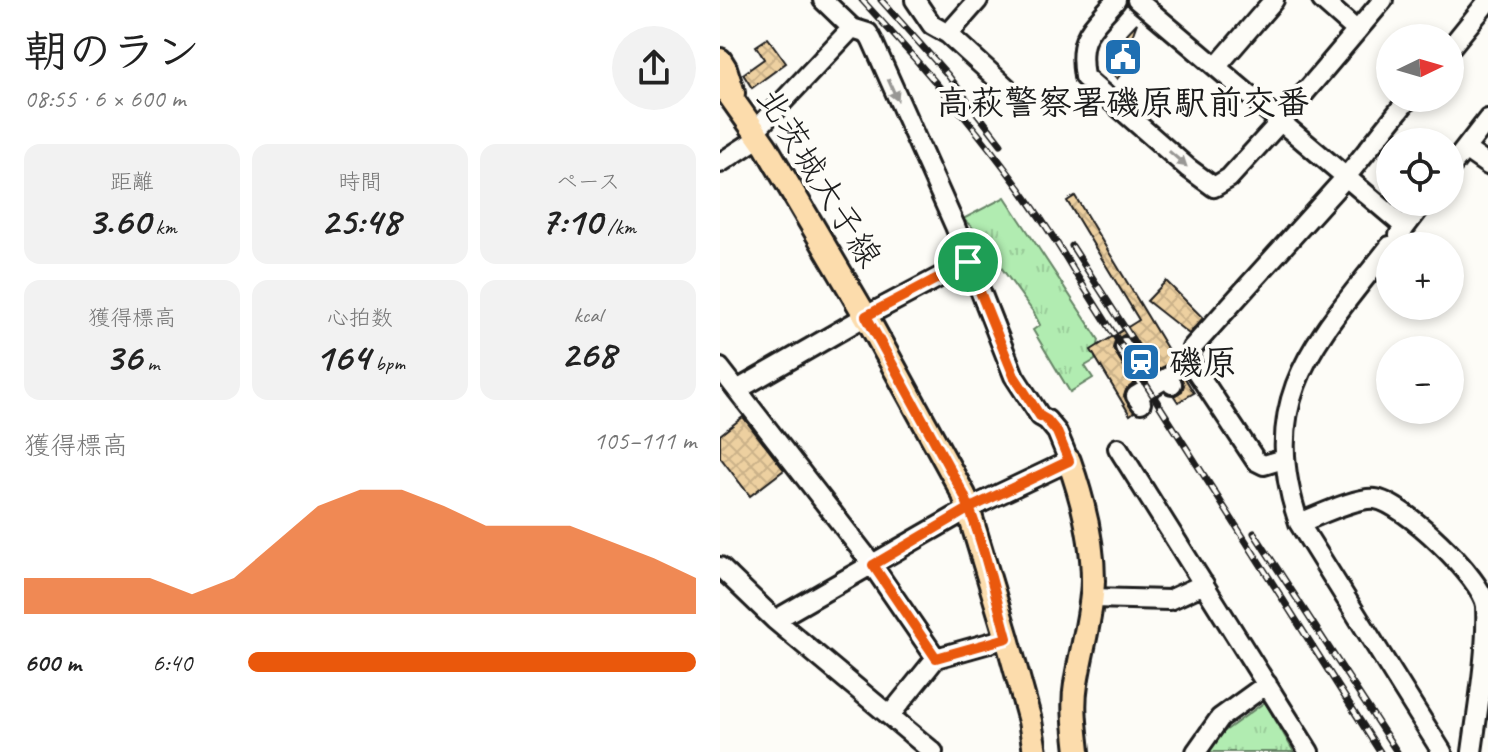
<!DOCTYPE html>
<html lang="ja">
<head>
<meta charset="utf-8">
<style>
  :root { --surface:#fff; --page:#f2f2f2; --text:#222; --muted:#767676; --accent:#ea580c }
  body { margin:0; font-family:Caveat,"Klee One",sans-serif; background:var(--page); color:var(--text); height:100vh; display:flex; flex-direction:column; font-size:30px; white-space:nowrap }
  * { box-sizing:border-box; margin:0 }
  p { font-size:26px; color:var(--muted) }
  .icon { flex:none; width:44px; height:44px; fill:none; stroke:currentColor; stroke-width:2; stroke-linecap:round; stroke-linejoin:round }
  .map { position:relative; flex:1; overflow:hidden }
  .drawer { display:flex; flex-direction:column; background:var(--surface); width:720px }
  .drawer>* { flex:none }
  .needle { width:52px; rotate:85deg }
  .fabs { position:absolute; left:656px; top:24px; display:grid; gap:16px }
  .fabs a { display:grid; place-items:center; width:88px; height:88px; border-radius:50%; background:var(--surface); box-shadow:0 4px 12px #0003; font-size:40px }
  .pin { position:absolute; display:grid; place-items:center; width:68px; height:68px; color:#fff; margin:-34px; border:4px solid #fff; border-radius:50%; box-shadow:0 2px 8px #0007 }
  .round { display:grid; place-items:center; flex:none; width:84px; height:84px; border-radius:42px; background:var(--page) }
  .summary { display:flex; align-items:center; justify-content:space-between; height:136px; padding:0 24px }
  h1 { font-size:44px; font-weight:700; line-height:60px }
  .stats { display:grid; grid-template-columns:repeat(3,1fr); gap:12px; height:136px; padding:8px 24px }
  .stats div { display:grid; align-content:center; border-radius:16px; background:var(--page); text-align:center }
  .stats b { font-size:40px; font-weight:700 }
  .stats small { font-size:22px; font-weight:400 }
  .stats p { font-size:22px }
  .chart { height:224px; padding:16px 24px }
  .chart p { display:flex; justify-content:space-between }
  .chart svg { width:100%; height:144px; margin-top:8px; fill:var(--accent); opacity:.7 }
  ul { padding:0 24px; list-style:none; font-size:26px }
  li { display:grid; grid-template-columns:128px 96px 1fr; align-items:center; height:60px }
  li i { height:20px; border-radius:10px; background:var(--accent) }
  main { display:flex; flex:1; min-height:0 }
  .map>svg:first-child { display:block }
</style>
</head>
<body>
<main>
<section class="drawer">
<div class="summary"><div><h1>朝のラン</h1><p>08:55 · 6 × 600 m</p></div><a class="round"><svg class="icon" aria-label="share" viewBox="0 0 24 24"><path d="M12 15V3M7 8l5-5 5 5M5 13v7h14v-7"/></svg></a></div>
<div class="stats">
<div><p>距離</p><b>3.60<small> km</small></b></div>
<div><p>時間</p><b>25:48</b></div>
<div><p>ペース</p><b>7:10<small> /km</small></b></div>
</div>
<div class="stats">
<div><p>獲得標高</p><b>36<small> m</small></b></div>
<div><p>心拍数</p><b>164<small> bpm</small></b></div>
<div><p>kcal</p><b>268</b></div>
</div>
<div class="chart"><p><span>獲得標高</span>105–111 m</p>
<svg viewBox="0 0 160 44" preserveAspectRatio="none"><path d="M0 44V33L10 33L20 33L30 33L40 38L50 33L60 22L70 11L80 6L90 6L100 11L110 17L120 17L130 17L140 22L150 27L160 33V44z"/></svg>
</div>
<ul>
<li><b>600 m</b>6:40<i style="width:100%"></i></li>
</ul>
</section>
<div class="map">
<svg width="768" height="752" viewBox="0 0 768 752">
  <defs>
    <pattern id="park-tufts" width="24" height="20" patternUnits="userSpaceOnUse" patternTransform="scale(2)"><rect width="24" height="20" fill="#b1ecb1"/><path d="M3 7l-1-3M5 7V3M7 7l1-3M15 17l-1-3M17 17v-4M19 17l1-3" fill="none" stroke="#98ca98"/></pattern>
    <pattern id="building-cross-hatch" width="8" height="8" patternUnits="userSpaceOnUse" patternTransform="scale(2)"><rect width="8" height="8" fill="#edd0a0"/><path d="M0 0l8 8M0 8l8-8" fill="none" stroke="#cbb289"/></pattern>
  </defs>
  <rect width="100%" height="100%" fill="#fdfcf7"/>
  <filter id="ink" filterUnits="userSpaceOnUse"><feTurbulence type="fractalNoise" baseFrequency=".0125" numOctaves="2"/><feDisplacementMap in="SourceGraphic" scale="16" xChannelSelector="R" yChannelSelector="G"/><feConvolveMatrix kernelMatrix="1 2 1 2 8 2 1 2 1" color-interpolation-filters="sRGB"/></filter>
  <g filter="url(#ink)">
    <path fill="url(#park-tufts)" stroke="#668466" stroke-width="2" d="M285 197 379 340 375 360 365 366 373 378 350 392 313 330 320 325 314 313 252 227 243 219Z
      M545 702 574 752H476Z"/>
    <path fill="url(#building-cross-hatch)" stroke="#1c1c1c" stroke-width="2" d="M417 23 410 42 413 59 397 79 390 70 388 60H391L402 36 404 37Z
      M48 38 66 63 32 88 23 74 44 59 36 46Z
      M355 196 474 393 458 402 454 396 462 391 464 385 458 370 447 365 435 371 415 340 404 335 395 341 393 348 414 383 406 390 404 396 414 412 410 415 371 350 419 320 347 201Z
      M446 281 483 318 469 334 427 301Z
      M23 417 64 470 30 496 0 457V435Z"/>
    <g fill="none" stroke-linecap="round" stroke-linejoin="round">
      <defs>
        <path id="minor" d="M195 0 212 25 228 34 287 88
          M396 0C371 30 357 35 364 77L468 168 494 187 509 178 560 122 663 0
          M417 0 685 227
          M602 0 637 31
          M228 34 258 0
          M730 48 768 1
          M497 66 554 0
          M36 130 132 28
          M745 149 768 165
          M0 163 40 137
          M730 168 768 119
          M679 235 704 202
          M670 246C597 340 536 396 579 523L722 752
          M405 347 431 387
          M0 368 146 556 216 658
          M17 390 146 316 248 262
          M421 403 416 396 448 377 452 384
          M398 448 589 752
          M564 459 544 465 536 461 469 360 472 348 626 177 689 98
          M579 523C598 516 636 497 655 499 683 502 763 579 766 606 768 651 758 707 752 752
          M0 567 55 620 213 752
          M372 598 449 600 484 584
          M55 620 250 508 349 461 337 432 327 420 320 416 294 376 235 226 152 40 148 33 132 28 103 0
          M170 715 216 658 287 638
          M476 752 500 718 547 684"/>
        <path id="major" d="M0 60 5 68 13 93
          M0 82 46 147 152 327 244 495 287 638 310 721 315 752
          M349 461C363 500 373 540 373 581 372 616 361 650 356 684 352 707 356 730 358 752"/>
      </defs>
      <use href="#minor" stroke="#1c1c1c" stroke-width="24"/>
      <use href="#major" stroke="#1c1c1c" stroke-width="28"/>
      <use href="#minor" stroke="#fdfcf7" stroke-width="18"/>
      <use href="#major" stroke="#fcdcac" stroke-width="22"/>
      <defs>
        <path id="rail" d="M142 0C221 86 298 175 357 276L660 752
          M161 0 227 74 281 144
          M352 246 430 367
          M534 533 677 752"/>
      </defs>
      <use href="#rail" stroke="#1c1c1c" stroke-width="7"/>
      <use href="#rail" stroke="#fdfcf7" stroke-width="4" stroke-dasharray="12" stroke-linecap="butt"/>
    </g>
    <defs><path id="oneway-solid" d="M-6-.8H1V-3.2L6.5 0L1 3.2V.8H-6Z" transform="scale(2)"/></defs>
    <g fill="#989794">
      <use href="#oneway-solid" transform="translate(173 90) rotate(66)"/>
      <use href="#oneway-solid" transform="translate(458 159) rotate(41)"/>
    </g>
  </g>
  <g fill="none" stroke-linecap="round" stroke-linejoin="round" filter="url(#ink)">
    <defs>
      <path id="route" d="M248 262 146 316 244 495C263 541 274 590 287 638L216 658 153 565 250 508 349 461 337 432 327 420 320 416 294 376 248 262"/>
    </defs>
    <use href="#route" stroke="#fff" stroke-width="16"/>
    <use href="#route" stroke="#ea580c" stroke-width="10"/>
  </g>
  <defs>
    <symbol id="civic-square" viewBox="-11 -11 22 22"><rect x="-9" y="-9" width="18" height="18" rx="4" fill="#1f6fb2" stroke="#fdfcf7"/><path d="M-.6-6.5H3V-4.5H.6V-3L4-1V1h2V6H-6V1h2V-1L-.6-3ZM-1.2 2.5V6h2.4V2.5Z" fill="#fff"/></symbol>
    <symbol id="station-square" viewBox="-11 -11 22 22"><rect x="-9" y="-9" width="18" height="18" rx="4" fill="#1f6fb2" stroke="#fdfcf7"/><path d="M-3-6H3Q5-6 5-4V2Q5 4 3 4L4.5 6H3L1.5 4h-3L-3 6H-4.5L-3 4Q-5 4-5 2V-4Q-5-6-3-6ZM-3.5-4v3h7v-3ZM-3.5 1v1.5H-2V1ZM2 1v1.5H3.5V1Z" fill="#fff"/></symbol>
  </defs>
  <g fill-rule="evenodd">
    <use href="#civic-square" x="381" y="35" width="44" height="44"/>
    <use href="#station-square" x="399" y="340" width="44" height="44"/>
  </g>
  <g text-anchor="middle" stroke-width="8" stroke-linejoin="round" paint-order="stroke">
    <g font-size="34" font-weight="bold" fill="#1c1c1c" stroke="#fdfcf7">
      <text x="403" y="114">高萩警察署磯原駅前交番</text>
      <text x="449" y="374" text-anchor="start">磯原</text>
    </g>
    <g font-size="34" fill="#1c1c1c" stroke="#fdfcf7">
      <text transform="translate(100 177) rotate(58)" y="12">北茨城大子線</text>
    </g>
  </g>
</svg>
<div class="fabs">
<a><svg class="needle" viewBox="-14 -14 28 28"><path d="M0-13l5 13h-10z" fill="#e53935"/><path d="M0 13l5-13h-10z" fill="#767676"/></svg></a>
<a><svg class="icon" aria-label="locate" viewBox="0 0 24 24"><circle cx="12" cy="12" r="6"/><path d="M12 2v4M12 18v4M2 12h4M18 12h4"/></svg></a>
<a>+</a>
<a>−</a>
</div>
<div class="pin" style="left:248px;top:262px;background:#1e9e55"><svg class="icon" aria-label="arrive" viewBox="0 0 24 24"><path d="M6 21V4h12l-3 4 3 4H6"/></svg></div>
</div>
</main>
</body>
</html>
